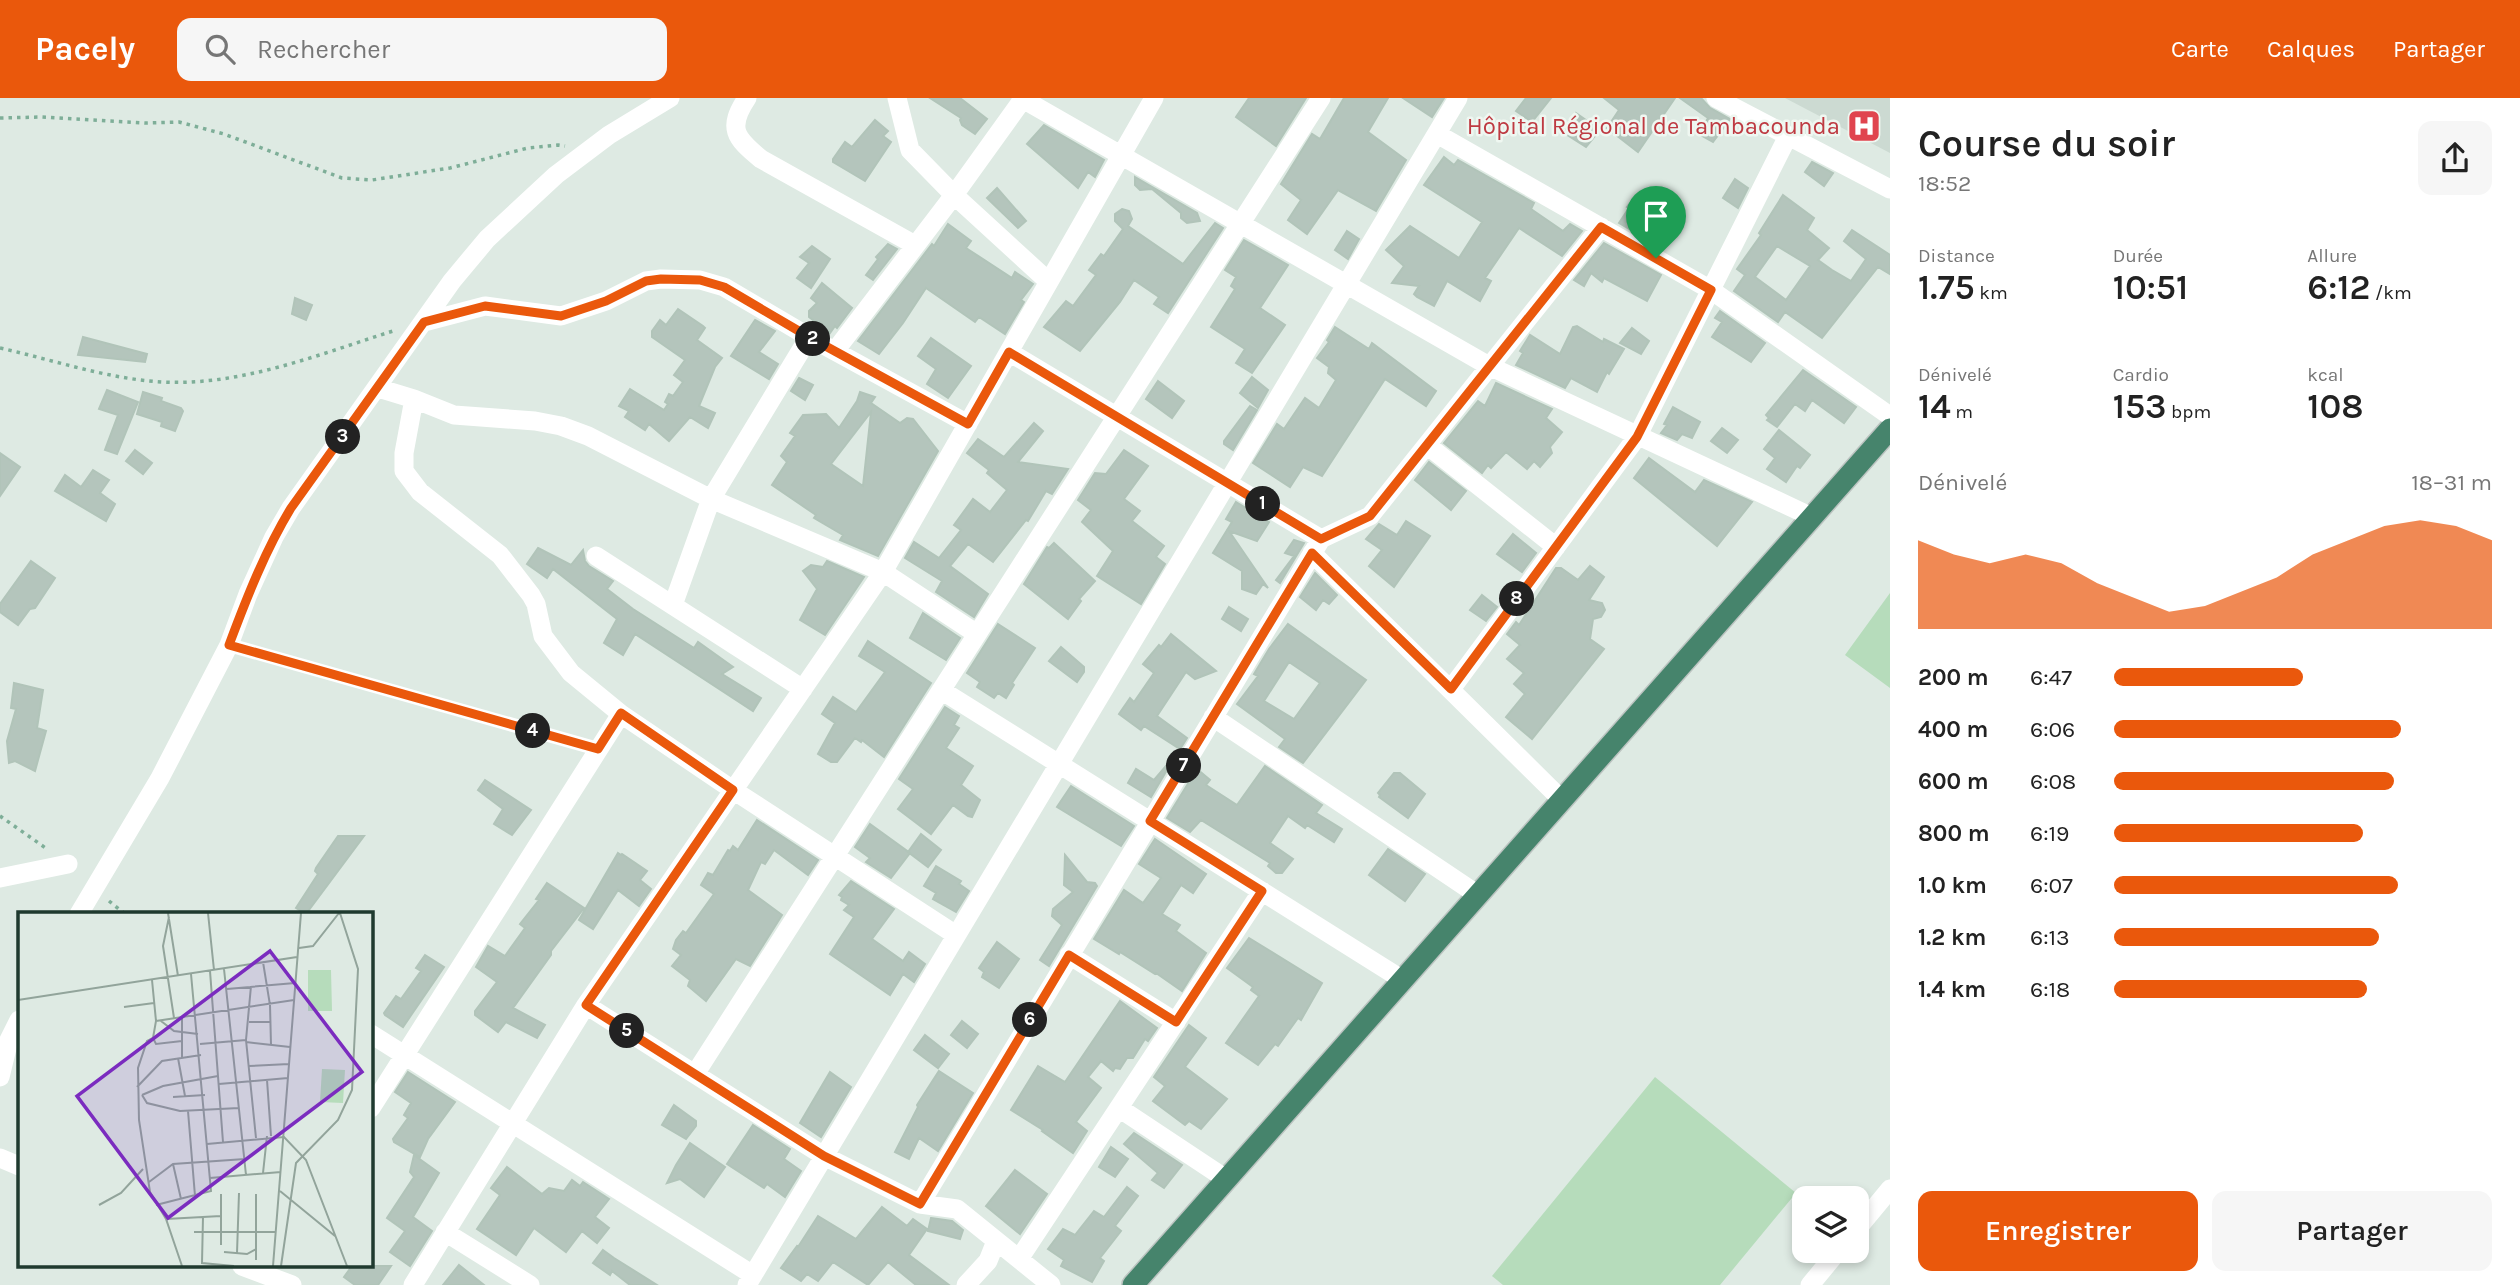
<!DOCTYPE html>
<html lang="fr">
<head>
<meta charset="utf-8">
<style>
  :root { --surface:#fff; --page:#f6f6f6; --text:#222; --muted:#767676; --accent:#ea580c }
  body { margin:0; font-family:Karla,sans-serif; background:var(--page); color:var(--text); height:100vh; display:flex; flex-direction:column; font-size:26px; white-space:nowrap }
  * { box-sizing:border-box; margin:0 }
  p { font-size:23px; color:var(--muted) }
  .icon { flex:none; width:38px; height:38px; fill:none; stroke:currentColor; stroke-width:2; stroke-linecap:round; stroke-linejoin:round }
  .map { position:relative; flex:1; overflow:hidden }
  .details { display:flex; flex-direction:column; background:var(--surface); width:630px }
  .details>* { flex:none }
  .tools { position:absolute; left:1792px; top:1088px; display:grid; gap:14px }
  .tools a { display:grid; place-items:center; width:77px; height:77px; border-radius:14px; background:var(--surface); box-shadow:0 4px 10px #0003; font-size:35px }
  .pin { position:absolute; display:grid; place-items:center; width:60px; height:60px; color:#fff; margin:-72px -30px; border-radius:50% 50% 50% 0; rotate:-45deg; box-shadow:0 0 7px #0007 }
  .pin .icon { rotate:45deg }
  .km { position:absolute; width:35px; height:35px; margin:-18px; border-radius:50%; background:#222; color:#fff; font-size:19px; line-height:35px; text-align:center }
  .round { display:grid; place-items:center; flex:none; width:74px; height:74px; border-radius:14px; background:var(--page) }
  .summary { display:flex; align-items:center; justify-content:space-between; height:119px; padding:0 28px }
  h1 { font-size:38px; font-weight:600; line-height:52px }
  .metrics { display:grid; grid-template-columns:repeat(3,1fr); gap:10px; height:119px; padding:7px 28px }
  .metrics div { display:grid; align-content:center }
  .metrics b { font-size:35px; font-weight:600 }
  .metrics small { font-size:19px; font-weight:400 }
  .metrics p { font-size:19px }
  .chart { height:196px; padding:14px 28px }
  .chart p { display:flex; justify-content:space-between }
  .chart svg { width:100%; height:126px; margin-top:7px; fill:var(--accent); opacity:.7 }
  .primary-button { display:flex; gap:14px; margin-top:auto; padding:14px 28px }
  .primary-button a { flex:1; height:80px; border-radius:14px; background:var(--accent); color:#fff; font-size:28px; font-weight:600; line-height:80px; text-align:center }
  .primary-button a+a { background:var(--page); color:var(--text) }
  ul { padding:0 28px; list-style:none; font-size:23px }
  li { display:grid; grid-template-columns:112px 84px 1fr; align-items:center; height:52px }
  li i { height:18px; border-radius:9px; background:var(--accent) }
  header { display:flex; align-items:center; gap:42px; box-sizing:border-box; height:98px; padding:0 35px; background:var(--accent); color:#fff }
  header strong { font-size:33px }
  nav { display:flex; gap:38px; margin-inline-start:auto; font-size:24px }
  .search { width:490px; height:63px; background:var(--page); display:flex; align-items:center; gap:18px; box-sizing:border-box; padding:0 24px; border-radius:14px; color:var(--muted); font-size:26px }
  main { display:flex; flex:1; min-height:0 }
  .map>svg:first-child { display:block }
</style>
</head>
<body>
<header>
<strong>Pacely</strong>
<div class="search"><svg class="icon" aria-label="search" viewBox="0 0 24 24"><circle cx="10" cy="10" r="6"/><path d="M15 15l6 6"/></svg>Rechercher</div>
<nav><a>Carte</a><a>Calques</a><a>Partager</a></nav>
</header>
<main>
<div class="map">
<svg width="1890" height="1187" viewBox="0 0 1890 1187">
  <rect width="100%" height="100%" fill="#deeae3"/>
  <path fill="#ccdad2" d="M1785 0H1890V55Z"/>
  <path fill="#b6dcbb" d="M1890 495V590L1845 557Z
    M1655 979 1796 1095 1720 1187H1503L1492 1178Z"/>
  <path fill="#b4c5bc" stroke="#b1c4b9" stroke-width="2" fill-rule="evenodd" d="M930 0H960L987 21 975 36 962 27 960 22 961 20Z
    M1249 0H1306L1276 48 1236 19Z
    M1344 0H1388L1368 34 1406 62 1376 113 1338 92 1307 136 1288 122 1301 102 1281 86 1312 36 1320 41Z
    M1403 0H1444L1432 19Z
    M1526 0H1551L1532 24 1516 13Z
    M1604 0H1675L1638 54 1607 30 1619 12Z
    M1680 0H1701L1710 10 1730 21 1713 44 1699 36 1708 20Z
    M1576 15 1600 32 1586 49 1564 35Z
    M875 22 888 33 883 38 891 44 865 83 833 64V61L845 44 852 49Z
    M1044 27 1104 62 1095 79 1088 74 1078 90 1027 46Z
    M1444 59 1454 67 1458 62 1534 105 1531 111 1563 133 1570 126 1582 133 1562 158 1519 130 1485 180 1491 183 1480 203 1447 183 1434 208 1417 199 1414 196 1419 188 1392 185 1404 168 1386 152 1410 128 1459 160 1482 124 1424 87Z
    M1812 64 1833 75 1824 88 1805 74Z
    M1135 79 1197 115 1200 123 1187 125 1181 120V115L1152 91 1140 92 1135 87Z
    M1735 81 1748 90 1738 110 1723 100Z
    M997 90 1026 123 1018 130 987 100Z
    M1638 96 1660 113 1667 103 1678 111 1653 145 1619 125 1629 110 1627 109Z
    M1783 97 1814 120 1807 132 1829 150 1818 162 1832 172 1851 183 1866 161 1844 143 1852 132 1890 157V176L1878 169 1822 240 1785 214 1778 224 1734 193 1745 177 1737 171 1761 137 1759 135ZM1777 148 1810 168 1786 202 1755 179Z
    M1122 111 1129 113 1132 121 1128 128 1183 166 1215 125 1223 130 1168 215 1154 206 1159 199 1134 182 1120 204 1080 253 1044 229 1066 203 1073 208 1096 177 1089 172 1101 156 1104 158 1123 131 1115 123V116Z
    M948 126 971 143 966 150 1012 180 1015 174 1033 186 1021 202 1024 204 1005 236 979 219 975 224 926 190 903 225 879 256 858 243 932 146 934 148Z
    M1347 133 1359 141 1348 161 1335 152Z
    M1244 142 1288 167 1260 210 1285 227 1252 275 1236 265 1245 251 1211 229 1235 191 1231 188 1236 179 1225 172Z
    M1604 145 1661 177 1647 203 1604 180 1602 184 1591 175 1584 188 1574 182Z
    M888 146 897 151 873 182 866 177 878 161 876 159Z
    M812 148 830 161 811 190 797 180 809 165 800 159Z
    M822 185 852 210 837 230 835 228 830 235 809 219V213L817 205 811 200Z
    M295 200 312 207 306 222 292 216Z
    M678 211 703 228 705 230 697 242 722 260 715 269 699 308 715 315 708 330 690 319 669 343 649 326 645 332 625 319 629 313 619 308 630 291 664 312 668 306 665 304 669 296 673 298 683 284 674 277 685 262 652 239V233L660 222 666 227Z
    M1720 213 1765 245 1751 264 1712 239 1722 224 1715 220Z
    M755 222 775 233 759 254 778 266 769 281 731 258Z
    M1577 228 1603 244 1604 241 1624 251 1609 276 1607 274 1597 294 1571 280 1565 290 1516 267 1523 255 1520 253 1530 237 1560 256 1573 229Z
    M1335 229 1369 251 1372 245 1436 293 1426 308 1385 281 1322 378 1303 369 1290 389 1253 365 1277 326 1284 331 1305 300 1319 310 1336 282 1328 275 1329 269 1317 260 1329 244 1327 242Z
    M1632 230 1649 243 1641 256 1620 245Z
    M83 239 147 256 145 264 78 257Z
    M931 240 971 268 948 300 927 286 936 271 918 258Z
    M1803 272 1856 309 1844 325 1812 302 1805 313 1795 306 1777 329 1767 322 1769 320 1766 317Z
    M1252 279 1268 292 1258 310 1240 295Z
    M799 280 813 287 805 302 791 293Z
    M1158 283 1184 303 1172 320 1146 301Z
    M1496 285 1552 311 1546 320 1562 334 1550 349 1552 355 1540 369 1534 363 1527 371 1506 354 1491 370 1488 367 1482 375 1444 345 1478 303 1485 308Z
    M107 292 138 304 117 356 105 352 118 317 99 311Z
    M143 294 162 300 161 303 181 310 183 313 175 333 161 328 162 324 137 316Z
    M860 294 875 299 871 305 900 325 907 320 913 321 938 353 878 458 840 442 843 437 814 420 816 417 772 387 787 364 781 358 795 338 790 335 803 317 826 316 839 330 857 303ZM871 314 863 388 831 366Z
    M1250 308 1257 312 1233 352 1224 346V343Z
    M1673 309 1700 324 1692 340 1682 336 1677 342 1661 335 1667 327 1664 326Z
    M1034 325 1043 333 1018 364 1068 371 1052 396 1046 393 1028 423 1026 422 993 464 968 446 950 468 988 496 974 519 936 494 942 483 905 460 914 444 939 460 961 432 954 427 973 401 990 414 1007 392 987 375 989 372 967 355 978 341 1004 359Z
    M1722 330 1738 342 1727 355 1711 343Z
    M1779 332 1810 357 1800 370 1797 368 1786 384 1767 371 1775 360 1764 351Z
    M135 352 152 365 143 376 126 363Z
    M1124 352 1148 368 1124 401 1140 413 1132 423 1164 448 1156 459 1165 466 1141 506 1097 478 1113 453 1082 424 1091 412 1078 402 1095 375 1106 376Z
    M0 355 20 369 0 398Z
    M1649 360 1695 394 1704 382 1752 404 1717 448 1634 380Z
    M1429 364 1466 393 1451 412 1415 382Z
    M93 372 109 382 100 395 115 406 106 423 55 393 65 377 81 389Z
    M1236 404 1269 424 1257 443 1229 433 1268 490 1263 486 1256 496 1242 491V473L1213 455 1232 424 1226 421Z
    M1406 423 1430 438 1394 489 1369 468 1382 452 1366 441 1379 426 1397 437Z
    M1513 436 1536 455 1522 474 1497 456Z
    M1294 442 1304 445 1280 485 1276 482 1294 458 1285 455Z
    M1054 445 1095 483 1079 501 1081 503 1068 521 1024 486 1047 449 1049 450Z
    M538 450 571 467 583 452 585 463 589 468 613 483 607 491 633 511 694 550 698 544 733 569 722 576 761 600 753 613 635 536 623 557 604 545 617 521 553 471 547 480 527 466Z
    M31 463 55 480 35 510 30 511 18 527 0 514V506Z
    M827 463 864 479 825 537 800 522 817 491 803 473 811 467 823 469Z
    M1590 468 1604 479 1589 502 1602 505 1605 512 1601 519 1593 521 1590 541 1604 551 1532 641 1506 619 1525 596 1514 586 1524 575 1507 561 1520 547 1507 536 1516 524 1519 527 1556 470H1561L1578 482Z
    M1315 475 1337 497 1329 506 1323 502 1316 512 1300 499Z
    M1482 497 1497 509 1486 523 1470 512Z
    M1229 509 1248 521 1241 533 1222 521Z
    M923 515 960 540 946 562 910 540Z
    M998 526 1035 550 1012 585 1014 587 1006 600 998 595 994 600 977 589 980 584 967 575Z
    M1288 526 1366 582 1303 665 1279 649 1285 641 1237 606 1258 578 1254 576 1269 551ZM1289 564 1320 585 1294 621 1264 603Z
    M1171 536 1216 573 1195 581 1186 574 1157 618 1187 640 1180 651 1144 628 1141 632 1119 616 1130 600 1134 604 1154 575 1143 566 1159 547 1161 549Z
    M868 543 931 585 884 659 862 642 861 644 855 640 837 664H831L818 656 835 625 822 616 833 599 856 614 885 574 859 558Z
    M1061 549 1084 569V574L1077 584 1049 563Z
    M14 585 43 592 37 630 46 633 35 673 15 663 9 665 7 643 16 611 11 610Z
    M945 609 959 618 954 627 959 630 946 650 973 668 961 687 980 702 972 719 968 718 953 707 931 736 898 711 913 691 899 681Z
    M1177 655 1151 699 1128 685 1136 671 1154 682Z
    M1265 668 1322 707 1316 715 1342 731 1334 744 1307 727 1305 730 1288 718 1270 745 1293 761 1282 775H1276L1268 768 1270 765 1201 722 1190 734 1167 720 1197 671 1210 682 1206 687 1237 707Z
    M1394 675H1400L1425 696 1408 720 1379 699 1380 697 1378 695Z
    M485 682 531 712 512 737 494 726 503 711 478 692Z
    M1071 688 1134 728 1121 748 1057 709Z
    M757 722 818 762 808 777 774 752 765 766 761 764 748 792 782 817 750 868 736 861 706 903 688 888 690 882 672 868 681 857 673 851 676 842 683 833 686 835 714 796 701 787 708 775 713 777 728 752 730 753 733 748 738 752Z
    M870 726 910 755 891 780 866 764 870 760 855 749Z
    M921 736 941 752 928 769 908 754Z
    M338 738H364L306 816 296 810 318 776 315 773 316 770Z
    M1155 741 1206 776 1193 795 1181 787 1162 816 1180 827 1176 833 1206 855 1182 893 1156 875 1155 876 1120 854 1119 856 1094 841 1124 792 1143 805 1161 780 1139 766Z
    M1388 751 1425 776 1405 803 1369 777Z
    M618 755 621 757 622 756 647 773 640 782 651 791 639 808 618 792 593 831 579 822Z
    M1065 757 1087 784 1095 785 1097 788 1049 868 1040 862 1062 827 1052 818 1053 811 1073 794 1064 787Z
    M936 768 961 783 959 786 969 793 956 814 933 801 936 795 924 788Z
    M851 783 894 811 872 841 903 863 909 854 925 866 914 884 903 876 890 897 830 856 854 819 844 812 849 807 841 802 842 799 839 797Z
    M547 785 584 810 551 853V857L513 910 545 927 537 940 506 924 498 934 475 917V913L497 884 476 869 488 848 505 858 525 830 520 826 539 802 536 801Z
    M1249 840 1322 885 1301 922 1298 920 1278 948 1275 946 1258 967 1226 945 1259 898 1251 892 1253 889 1227 870Z
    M997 844 1019 861 999 890 982 879 984 874 979 870Z
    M425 857 444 869 403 929 385 917 384 915 396 898 401 901 421 873 416 870Z
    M1120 903 1157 930 1148 943 1145 941 1133 960H1127L1120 971 1115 970 1113 973 1101 963 1088 979 1101 990 1076 1024 1087 1033 1073 1055 1042 1033 1043 1032 1011 1012 1038 968 1065 984Z
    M962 923 978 936 967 950 951 937Z
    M1189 927 1206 940 1185 969 1227 1001 1201 1031 1189 1023 1185 1027 1153 1003 1165 988 1154 979Z
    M925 937 949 956 938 970 914 952Z
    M939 973 973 995 938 1053 919 1040 909 1061 895 1054 918 1009 917 1007Z
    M408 974 455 1004 428 1041 420 1059 394 1044 393 1041 408 1020 404 1017 411 1005 395 994Z
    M830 974 851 989 821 1039 800 1025Z
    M674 1007 696 1023V1028L686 1041 662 1027Z
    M753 1027 790 1051 784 1061 801 1073 785 1099 767 1086 764 1090 727 1066Z
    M1134 1035 1182 1067 1164 1090 1152 1082 1158 1075 1124 1046Z
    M690 1045 725 1069 704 1099 680 1081 667 1085 676 1067Z
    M1111 1049 1128 1061 1115 1079 1099 1069Z
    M414 1057 439 1075 413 1119 432 1133 410 1168 390 1154 405 1133 387 1120 414 1079 410 1074Z
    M507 1069 542 1096 549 1090 564 1093 572 1082 580 1088 583 1084 609 1101 595 1119 609 1130 597 1145 582 1133 566 1154 534 1130 516 1157 477 1131 500 1097 491 1090Z
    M1015 1072 1047 1096 1020 1136 986 1108Z
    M1127 1089 1138 1098 1115 1128 1121 1133 1100 1160 1104 1163 1092 1184 1061 1168 1064 1162 1048 1151 1063 1131 1075 1137 1094 1113 1104 1119Z
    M882 1109 907 1128 913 1121 927 1131 909 1157 949 1187H916L888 1164 868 1187 833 1164 818 1183 807 1176 801 1183 781 1170 797 1148 798 1149 818 1118 856 1141Z
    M931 1120 952 1123 963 1132 960 1141 928 1133Z
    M603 1152 614 1160 657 1187H630L612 1173 610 1177 593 1165Z
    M459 1167 484 1187H443Z
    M352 1168H391L378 1187H355L344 1179Z"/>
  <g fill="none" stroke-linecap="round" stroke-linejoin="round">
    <defs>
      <path id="trunk" d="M1133 1187 1890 331"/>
    </defs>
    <use href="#trunk" stroke="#bcc4c1" stroke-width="24"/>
    <path stroke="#7eae98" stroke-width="3.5" stroke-dasharray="3.5 5" stroke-linecap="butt" d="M0 20 41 19 145 25 179 24 224 36 342 80 372 82 450 70 528 50 558 47 565 48
      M0 250C54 262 107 281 163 284 242 288 320 256 393 233
      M247 552 580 646
      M0 718 47 751
      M109 803 125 816"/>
    <path stroke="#fff" stroke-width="19" d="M747 0C727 30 735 40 761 61L915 147
      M897 0 910 52 954 97 1049 184
      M1021 0 1489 268 1812 419
      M1716 0 1890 91
      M1437 36 1711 192 1890 318
      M424 224 485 208 561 218 606 203 646 183 661 181 700 182 724 189 809 239 968 326
      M835 253 954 97 1023 1
      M1009 254 1321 441
      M378 290 414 301 454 317 535 323 561 328 588 338 711 401 883 474 977 536
      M414 301 404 355V373L420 394 500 457 531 497 536 506 543 538 571 575 621 616 733 692 956 837
      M1427 347 1556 449
      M1312 455 1562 702
      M596 458 803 591
      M673 507 711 401 809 239
      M1451 591 1637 339 1788 38
      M941 592 1403 882
      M1213 619 1478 797
      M0 780 68 766
      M79 816 160 680 229 547 248 496 274 439 291 410 452 183 487 141 556 77 609 37 670 0
      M1069 857 1176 924
      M586 907 824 1058 920 1106 957 1111 1051 1187
      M371 936 753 1177
      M695 976 1321 0
      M0 979 9 942 19 922
      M371 1010 621 616
      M1119 1010 1226 1081
      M0 1060 19 1068
      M920 1106 1321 441 1370 418 1601 129
      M1857 1131 1890 1091
      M445 1134 530 1187
      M1019 1161 1262 793
      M242 1168 292 1187
      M413 1187 586 907 883 474 1154 0
      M747 1187 1458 0
      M966 1187 988 1163 996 1143
      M1810 1187 1838 1153"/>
    <use href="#trunk" stroke="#46846c" stroke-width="21"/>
  </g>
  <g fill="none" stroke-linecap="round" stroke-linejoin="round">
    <defs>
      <path id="route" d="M1601 129 1711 192 1637 339 1451 591 1312 455 1150 723 1262 793 1176 924 1069 857 920 1106 824 1058 586 907 733 692 621 615 598 651 229 547C247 499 265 453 291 410L424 224 485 208 561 218 606 203 646 183 661 181 700 182 724 189 809 239 968 326 1009 254 1321 441 1370 418Z"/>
    </defs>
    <use href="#route" stroke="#fff" stroke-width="14"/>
    <use href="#route" stroke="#ea580c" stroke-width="9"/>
  </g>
  <defs>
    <symbol id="hospital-square" viewBox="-11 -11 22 22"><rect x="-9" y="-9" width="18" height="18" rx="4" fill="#e0444e" stroke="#eff7f1"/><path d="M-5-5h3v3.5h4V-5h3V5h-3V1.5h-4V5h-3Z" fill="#fff"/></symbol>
  </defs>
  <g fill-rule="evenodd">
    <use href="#hospital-square" x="1845" y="9" width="38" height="38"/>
  </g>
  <g text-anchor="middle" stroke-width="5" stroke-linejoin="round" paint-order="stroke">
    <g font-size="24" fill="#be3a42" stroke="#eff7f1" text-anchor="end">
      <text x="1840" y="36">Hôpital Régional de Tambacounda</text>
    </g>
  </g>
  <g transform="translate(18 814)">
    <rect width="355" height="355" fill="#deeae3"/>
    <path d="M290 58H313L314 99H290ZM304 157 327 158 325 191 302 190Z" fill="#b6dcbb"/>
    <path fill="none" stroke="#92a49b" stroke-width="2" d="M150 1 160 64M190 1 196 58M151 5 145 34 156 106M281 36 295 34 321 1M245 50 252 93 253 133M206 57 228 263M192 59 205 230M134 68 138 109 135 126 129 129 120 156 121 208 132 280 148 307 164 354M233 74 228 128 238 226M209 77 277 71M0 88 279 45M106 95 136 91M164 106V146M138 109 276 88M143 109 156 119 180 122M231 110H253M135 126 138 132 164 129M228 130 272 135M182 132 228 128M160 146 167 184M231 154 271 152M249 168 253 224M201 172 270 166M119 175 144 149 183 143M124 183 129 191 162 199 221 196M124 183 145 174 200 164M155 185 187 183M170 199 177 284M189 232 266 225 288 248 329 354M155 252 163 287M245 261 249 224M192 266 263 260M131 270 155 252 227 247M262 279 317 324M203 282V333M238 282V348M81 293 103 281 125 257M138 293 193 279 173 62M185 305 184 351 216 354M148 307 203 304M176 320H258M206 340 229 342 238 337M219 341 221 281M255 354 283 1M263 354 278 251 320 208 334 178 340 57 322 1"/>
    <path fill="#7b2cbf" fill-opacity="0.15" stroke="#7b2cbf" stroke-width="3.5" d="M252 39 344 160 150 306 59 184Z"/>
    <rect width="355" height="355" fill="none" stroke="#1f3a2f" stroke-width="3.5"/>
  </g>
</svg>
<div class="tools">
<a><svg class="icon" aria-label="layers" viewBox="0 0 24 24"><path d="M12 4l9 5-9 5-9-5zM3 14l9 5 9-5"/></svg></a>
</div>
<div class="pin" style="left:1656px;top:160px;background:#1e9e55"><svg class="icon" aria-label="arrive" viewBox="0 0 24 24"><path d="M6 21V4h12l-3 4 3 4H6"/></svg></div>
<b class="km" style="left:1263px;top:406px">1</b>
<b class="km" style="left:813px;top:241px">2</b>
<b class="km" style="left:343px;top:339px">3</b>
<b class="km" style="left:533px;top:633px">4</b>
<b class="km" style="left:627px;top:933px">5</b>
<b class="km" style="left:1030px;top:922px">6</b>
<b class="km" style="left:1184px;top:668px">7</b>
<b class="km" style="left:1517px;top:501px">8</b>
</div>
<section class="details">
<div class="summary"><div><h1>Course du soir</h1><p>18:52</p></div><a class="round"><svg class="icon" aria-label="share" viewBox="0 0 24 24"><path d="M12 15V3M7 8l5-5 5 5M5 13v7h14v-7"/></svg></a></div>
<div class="metrics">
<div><p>Distance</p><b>1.75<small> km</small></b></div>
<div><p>Durée</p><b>10:51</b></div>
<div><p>Allure</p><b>6:12<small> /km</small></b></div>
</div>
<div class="metrics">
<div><p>Dénivelé</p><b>14<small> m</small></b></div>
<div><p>Cardio</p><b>153<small> bpm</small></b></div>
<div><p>kcal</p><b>108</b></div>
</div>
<div class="chart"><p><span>Dénivelé</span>18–31 m</p>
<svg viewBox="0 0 160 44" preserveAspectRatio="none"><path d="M0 44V13L10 18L20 21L30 18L40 21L50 28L60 33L70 38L80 36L90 31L100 26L110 18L120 13L130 8L140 6L150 8L160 13V44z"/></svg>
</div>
<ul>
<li><b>200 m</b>6:47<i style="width:50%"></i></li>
<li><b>400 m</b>6:06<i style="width:76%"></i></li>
<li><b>600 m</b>6:08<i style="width:74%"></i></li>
<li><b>800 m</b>6:19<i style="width:66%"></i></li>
<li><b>1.0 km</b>6:07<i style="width:75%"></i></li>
<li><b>1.2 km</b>6:13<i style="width:70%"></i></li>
<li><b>1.4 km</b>6:18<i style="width:67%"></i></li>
</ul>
<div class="primary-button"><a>Enregistrer</a><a>Partager</a></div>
</section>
</main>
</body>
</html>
